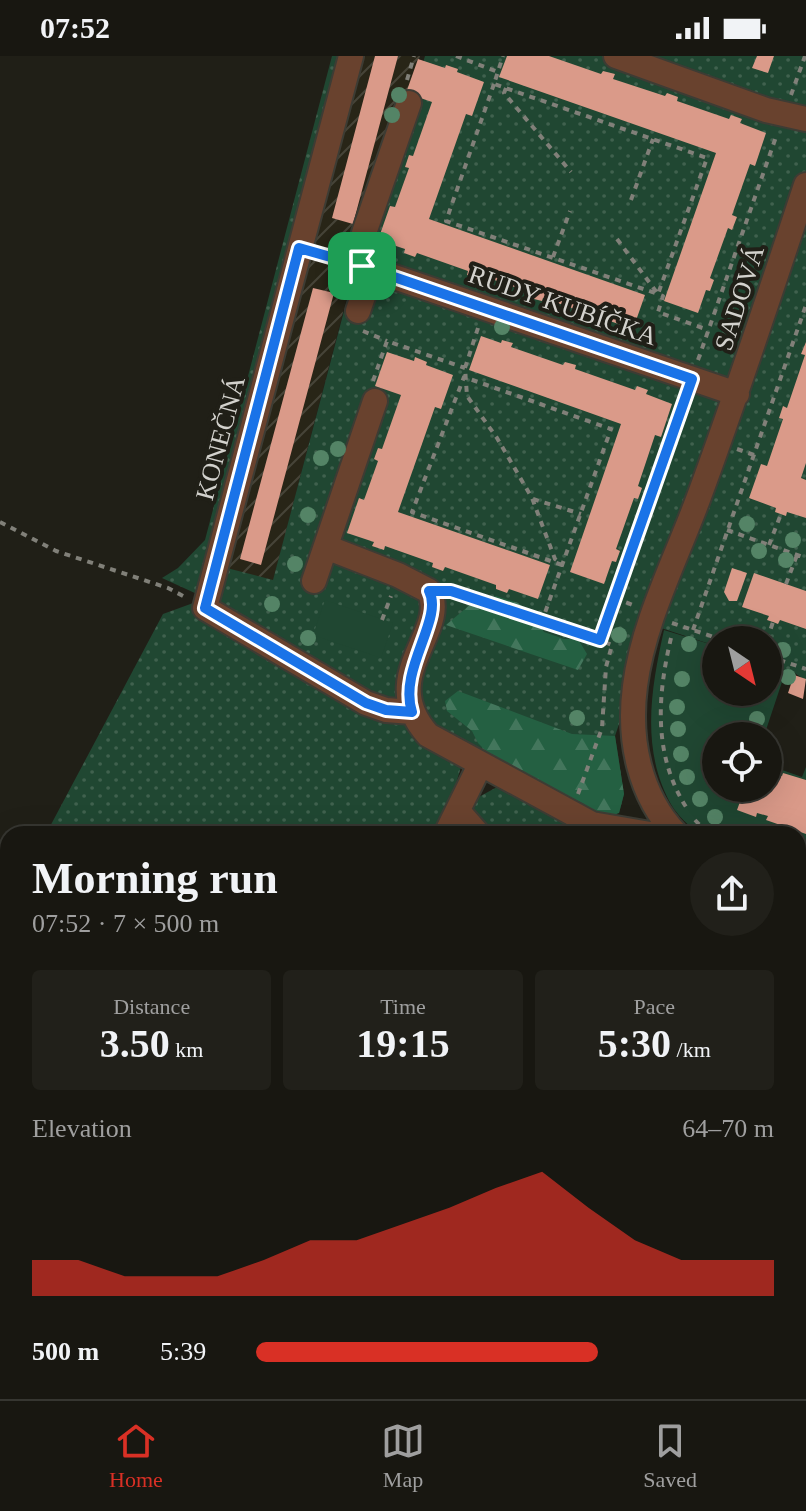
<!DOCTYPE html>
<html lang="en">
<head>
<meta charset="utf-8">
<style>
  :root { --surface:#181711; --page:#21201a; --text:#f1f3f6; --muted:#9f9f9f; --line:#363631; --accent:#d93025 }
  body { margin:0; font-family:"Times New Roman",serif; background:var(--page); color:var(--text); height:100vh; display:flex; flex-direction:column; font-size:30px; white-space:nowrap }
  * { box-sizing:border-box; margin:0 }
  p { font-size:26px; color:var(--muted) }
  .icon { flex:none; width:44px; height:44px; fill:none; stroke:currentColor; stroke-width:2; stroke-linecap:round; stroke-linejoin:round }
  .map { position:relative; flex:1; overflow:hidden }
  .drawer { position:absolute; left:0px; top:770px; width:806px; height:574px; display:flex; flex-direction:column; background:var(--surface); border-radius:24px 24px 0 0; box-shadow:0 8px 32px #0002,0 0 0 2px var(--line) }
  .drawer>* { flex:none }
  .needle { width:52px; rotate:145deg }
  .fabs { position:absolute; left:702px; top:570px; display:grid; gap:16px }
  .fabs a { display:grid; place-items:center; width:80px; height:80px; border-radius:50%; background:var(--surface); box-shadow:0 8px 32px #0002,0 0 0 2px var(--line); font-size:40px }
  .pin { position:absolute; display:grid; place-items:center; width:68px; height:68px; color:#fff; margin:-34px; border-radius:16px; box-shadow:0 4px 12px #0006 }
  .round { display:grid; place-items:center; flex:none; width:84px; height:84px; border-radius:42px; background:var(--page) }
  .overview { display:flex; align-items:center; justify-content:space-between; height:136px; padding:0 32px }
  h1 { font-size:44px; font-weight:700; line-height:60px }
  .stats { display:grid; grid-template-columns:repeat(3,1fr); gap:12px; height:136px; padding:8px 32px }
  .stats div { display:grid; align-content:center; border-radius:8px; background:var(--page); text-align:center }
  .stats b { font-size:40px; font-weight:700 }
  .stats small { font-size:22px; font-weight:400 }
  .stats p { font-size:22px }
  .chart { height:224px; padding:16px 32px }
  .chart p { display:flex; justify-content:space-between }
  .chart svg { width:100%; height:144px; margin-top:8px; fill:var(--accent); opacity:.7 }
  ul { padding:0 32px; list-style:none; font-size:26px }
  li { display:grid; grid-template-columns:128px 96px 1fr; align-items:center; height:60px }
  li i { height:20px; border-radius:10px; background:var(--accent) }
  .status { display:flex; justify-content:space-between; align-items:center; height:56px; padding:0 40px; background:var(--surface); direction:ltr }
  .status svg { height:22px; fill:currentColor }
  .tabs { display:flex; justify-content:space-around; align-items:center; height:112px; border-top:2px solid var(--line); background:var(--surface); font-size:22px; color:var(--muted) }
  .tabs a { display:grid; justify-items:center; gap:4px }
  .tabs .selected { color:var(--accent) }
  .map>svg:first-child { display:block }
</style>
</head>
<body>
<div class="status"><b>07:52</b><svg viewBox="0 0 49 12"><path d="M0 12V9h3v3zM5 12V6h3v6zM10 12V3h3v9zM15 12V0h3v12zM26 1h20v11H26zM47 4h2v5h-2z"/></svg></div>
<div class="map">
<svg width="806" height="1343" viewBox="0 0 806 1343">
  <defs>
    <pattern id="industrial-furrows" width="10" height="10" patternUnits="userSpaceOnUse" patternTransform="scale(2)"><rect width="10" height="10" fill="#282517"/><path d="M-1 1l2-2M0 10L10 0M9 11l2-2" fill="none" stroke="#464438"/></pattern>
    <pattern id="grass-dots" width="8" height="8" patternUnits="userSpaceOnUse" patternTransform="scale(2)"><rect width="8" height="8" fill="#204732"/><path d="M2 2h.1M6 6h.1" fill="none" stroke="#40614e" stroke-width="1.8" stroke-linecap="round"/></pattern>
    <pattern id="forest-firs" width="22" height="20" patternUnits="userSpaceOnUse" patternTransform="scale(2)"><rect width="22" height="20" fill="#246042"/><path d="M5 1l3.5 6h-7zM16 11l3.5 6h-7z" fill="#43765c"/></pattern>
  </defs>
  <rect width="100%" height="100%" fill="#201f17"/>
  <path fill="url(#industrial-furrows)" d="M357 0H420L348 237 273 525 216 509Z"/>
  <path fill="url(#grass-dots)" d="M332 0H347L197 538 162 522 178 512 205 484Z
    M425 0H806V625L795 617 768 608V584H716V590L661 572 638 612 615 680 624 738 619 757 571 758 435 697 461 711 441 778H46L163 558 207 542 219 510 273 524 349 236 371 180Z
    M497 731 512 736 594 778H488L472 758V748L477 742Z
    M8 848V1336H141V1343H0V863Z
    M161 1336H525L522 1343H162Z"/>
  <path fill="url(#forest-firs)" d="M496 540 518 547 532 557 544 576 564 583H578L587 598 578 614 446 569 472 547Z
    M458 635 572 678 615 680 624 738 619 757 601 764 584 748 492 701 478 687 472 675 447 655 445 645Z"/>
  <path fill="#204732" d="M325 544 393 567 381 602 313 579Z
    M664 574 716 590V636H768V608L786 614 764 680H716V732H768V709L802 721 806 711V855L798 851V778H697C689 769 678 760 672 750 640 695 651 632 664 574Z"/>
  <path fill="#da9a89" d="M375 0H398L353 168 332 162Z
    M507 0H549L601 18 603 15 615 18 613 23 665 40 667 37 678 41 677 45 729 63 731 59 742 63 740 67 766 77 755 110 750 108 732 159 737 161 732 174 728 172 710 222 714 224 710 235 706 234 698 257 664 245 716 97 499 21Z
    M757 0H774L768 17 752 12Z
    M418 3 445 12 446 9 458 13 457 16 484 26 472 60 466 58 429 163 645 239 633 273 607 264 605 267 594 263 595 260 543 242 542 245 530 242 532 237 480 219 478 223 467 219 468 215 417 197 415 201 404 197 405 193 378 184 390 150 395 151 409 112 405 111 409 99 413 100 432 46 406 37Z
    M313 232 334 237 261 509 240 503Z
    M481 280 501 287 502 284 513 287 511 291 563 309 565 306 576 309 575 313 635 334 637 330 648 334 646 338 672 348 661 381 655 379 638 430 642 432 638 443 634 442 616 493 620 495 616 506 612 505 604 528 570 516 621 368 469 314Z
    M806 286V407L801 422 806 424V462L787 456 786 460 775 456 776 452 749 442 761 408 767 410 783 363 779 362 783 350 787 352 805 299 801 298Z
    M387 296 414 305 415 301 427 306 426 309 453 319 441 353 435 351 398 456 550 509 538 543 509 533 507 537 496 533V529L445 511 443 515 432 511 433 507 385 490 384 494 372 490 374 486 347 477 359 442 364 444 378 405 374 403 378 392 382 393 401 339 375 330Z
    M732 512 747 517 737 545H729L724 536Z
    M754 517 806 535V573L780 564 778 568 773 566 767 564 769 560 742 551Z
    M794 619 806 623 803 643 788 637Z
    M768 711 772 713 771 716 782 720 783 717 806 724V778L766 764 768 760 757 757 756 761 737 754 745 732H768Z
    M798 908 806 911V944L801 954 798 953Z
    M798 1213 806 1216V1265L798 1262 801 1256 798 1255Z
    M0 1278 8 1282V1336H102L98 1343H15L0 1335Z
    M596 1336H618L628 1341 627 1343H592Z
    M713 1336H791L806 1343H713L710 1342Z"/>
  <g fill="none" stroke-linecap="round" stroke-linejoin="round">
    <defs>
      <path id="minor" d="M351 0 205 552 366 647 386 654 412 656
        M616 0 766 54 806 63
        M409 47 364 177 362 210 737 338
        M358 255 372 214
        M326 491 398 519 429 535C450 575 375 620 428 679L592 768 650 778
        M314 525 375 345
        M458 755 478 778
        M446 778 480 709
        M676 778C639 739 628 683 635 630 643 567 675 505 697 446 736 341 771 235 806 129
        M798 864 806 868
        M798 1096 806 1078
        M798 1294 806 1298
        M148 1343V1336
        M688 1343 691 1336"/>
    </defs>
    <use href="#minor" stroke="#3d3c34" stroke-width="28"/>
    <path stroke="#818079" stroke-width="4" stroke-dasharray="6 6" stroke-linecap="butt" d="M456 0 498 16
      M407 24 414 0
      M494 28 446 165 658 238 707 102 494 28 503 0
      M506 32 504 37 571 116
      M791 39 805 0
      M631 144 653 83
      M617 183 658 238 663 240 658 256 708 274
      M322 198 340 204
      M553 201 570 155
      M478 272 465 312 467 340 497 382 532 442 555 503 561 507
      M363 275 387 285
      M698 304 777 78
      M373 325 387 285 465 312
      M737 393 754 399
      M533 443 581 458
      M0 466 56 495 168 532 185 541
      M727 474 806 502
      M769 489 781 458
      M562 509 412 456 464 321 611 373 542 565 600 584
      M786 528 797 499
      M453 535 542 565
      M615 542 635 550
      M382 564 391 540
      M672 567 723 584
      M693 574 806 249
      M671 582C657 641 653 701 688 754
      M767 584 773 566
      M768 600 806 613
      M578 738 602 672 606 611 612 589 600 584 685 342
      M695 764 708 778
      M0 1238 3 1233 8 1236"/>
    <use href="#minor" stroke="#69422e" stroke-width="24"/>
  </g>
  <g fill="#548466">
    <circle cx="399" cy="39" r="8"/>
    <circle cx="392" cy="59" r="8"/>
    <circle cx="502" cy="271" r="8"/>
    <circle cx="338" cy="393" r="8"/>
    <circle cx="321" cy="402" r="8"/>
    <circle cx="308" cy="459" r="8"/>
    <circle cx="747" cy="468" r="8"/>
    <circle cx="793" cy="484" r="8"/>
    <circle cx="759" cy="495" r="8"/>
    <circle cx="786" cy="504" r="8"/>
    <circle cx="295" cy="508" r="8"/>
    <circle cx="272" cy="548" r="8"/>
    <circle cx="619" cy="579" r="8"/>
    <circle cx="308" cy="582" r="8"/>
    <circle cx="689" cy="588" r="8"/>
    <circle cx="783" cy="594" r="8"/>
    <circle cx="788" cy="621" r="8"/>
    <circle cx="682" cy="623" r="8"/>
    <circle cx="677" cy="651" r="8"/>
    <circle cx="577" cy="662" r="8"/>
    <circle cx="757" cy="663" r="8"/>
    <circle cx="678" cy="673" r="8"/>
    <circle cx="681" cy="698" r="8"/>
    <circle cx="687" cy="721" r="8"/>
    <circle cx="700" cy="743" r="8"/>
    <circle cx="715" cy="761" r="8"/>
  </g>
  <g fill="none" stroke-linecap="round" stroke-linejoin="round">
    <defs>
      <path id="route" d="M299 192 362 210 692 323 600 584 451 535H429C444 563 398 613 412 656L386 654 366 647 205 552Z"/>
    </defs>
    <use href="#route" stroke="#fff" stroke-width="16"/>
    <use href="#route" stroke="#1a73e8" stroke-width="10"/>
  </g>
  <g text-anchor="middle" stroke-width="8" stroke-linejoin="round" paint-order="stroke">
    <g font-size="26" fill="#d3d2cd" stroke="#201f17">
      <text transform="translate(739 242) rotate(-72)" y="9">SADOVÁ</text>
      <text transform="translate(563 249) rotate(19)" y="9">RUDY KUBÍČKA</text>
      <text transform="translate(220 382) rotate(-75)" y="9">KONEČNÁ</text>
    </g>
  </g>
</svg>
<div class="fabs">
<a><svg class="needle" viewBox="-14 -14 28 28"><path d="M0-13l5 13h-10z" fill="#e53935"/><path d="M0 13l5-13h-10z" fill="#9f9f9f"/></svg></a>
<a><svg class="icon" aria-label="locate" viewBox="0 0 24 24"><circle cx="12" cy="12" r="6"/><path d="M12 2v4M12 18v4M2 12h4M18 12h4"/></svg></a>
</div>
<div class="pin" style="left:362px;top:210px;background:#1e9e55"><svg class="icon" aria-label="arrive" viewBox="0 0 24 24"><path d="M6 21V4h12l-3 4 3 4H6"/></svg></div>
<section class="drawer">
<div class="overview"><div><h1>Morning run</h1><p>07:52 · 7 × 500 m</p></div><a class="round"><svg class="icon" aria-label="share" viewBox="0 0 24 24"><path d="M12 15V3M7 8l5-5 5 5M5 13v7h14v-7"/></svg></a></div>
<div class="stats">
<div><p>Distance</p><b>3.50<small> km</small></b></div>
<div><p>Time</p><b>19:15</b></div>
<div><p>Pace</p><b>5:30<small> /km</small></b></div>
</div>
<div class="chart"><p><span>Elevation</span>64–70 m</p>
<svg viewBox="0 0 160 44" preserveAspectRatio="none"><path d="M0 44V33L10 33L20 38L30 38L40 38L50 33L60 27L70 27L80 22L90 17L100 11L110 6L120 17L130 27L140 33L150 33L160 33V44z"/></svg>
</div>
<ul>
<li><b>500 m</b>5:39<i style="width:66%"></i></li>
</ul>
</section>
</div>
<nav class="tabs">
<a class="selected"><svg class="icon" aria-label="home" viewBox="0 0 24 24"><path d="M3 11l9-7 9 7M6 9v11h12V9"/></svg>Home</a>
<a><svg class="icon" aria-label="map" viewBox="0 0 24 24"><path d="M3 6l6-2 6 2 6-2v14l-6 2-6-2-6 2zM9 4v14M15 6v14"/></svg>Map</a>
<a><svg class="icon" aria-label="saved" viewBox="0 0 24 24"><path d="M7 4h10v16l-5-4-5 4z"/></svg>Saved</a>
</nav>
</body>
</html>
